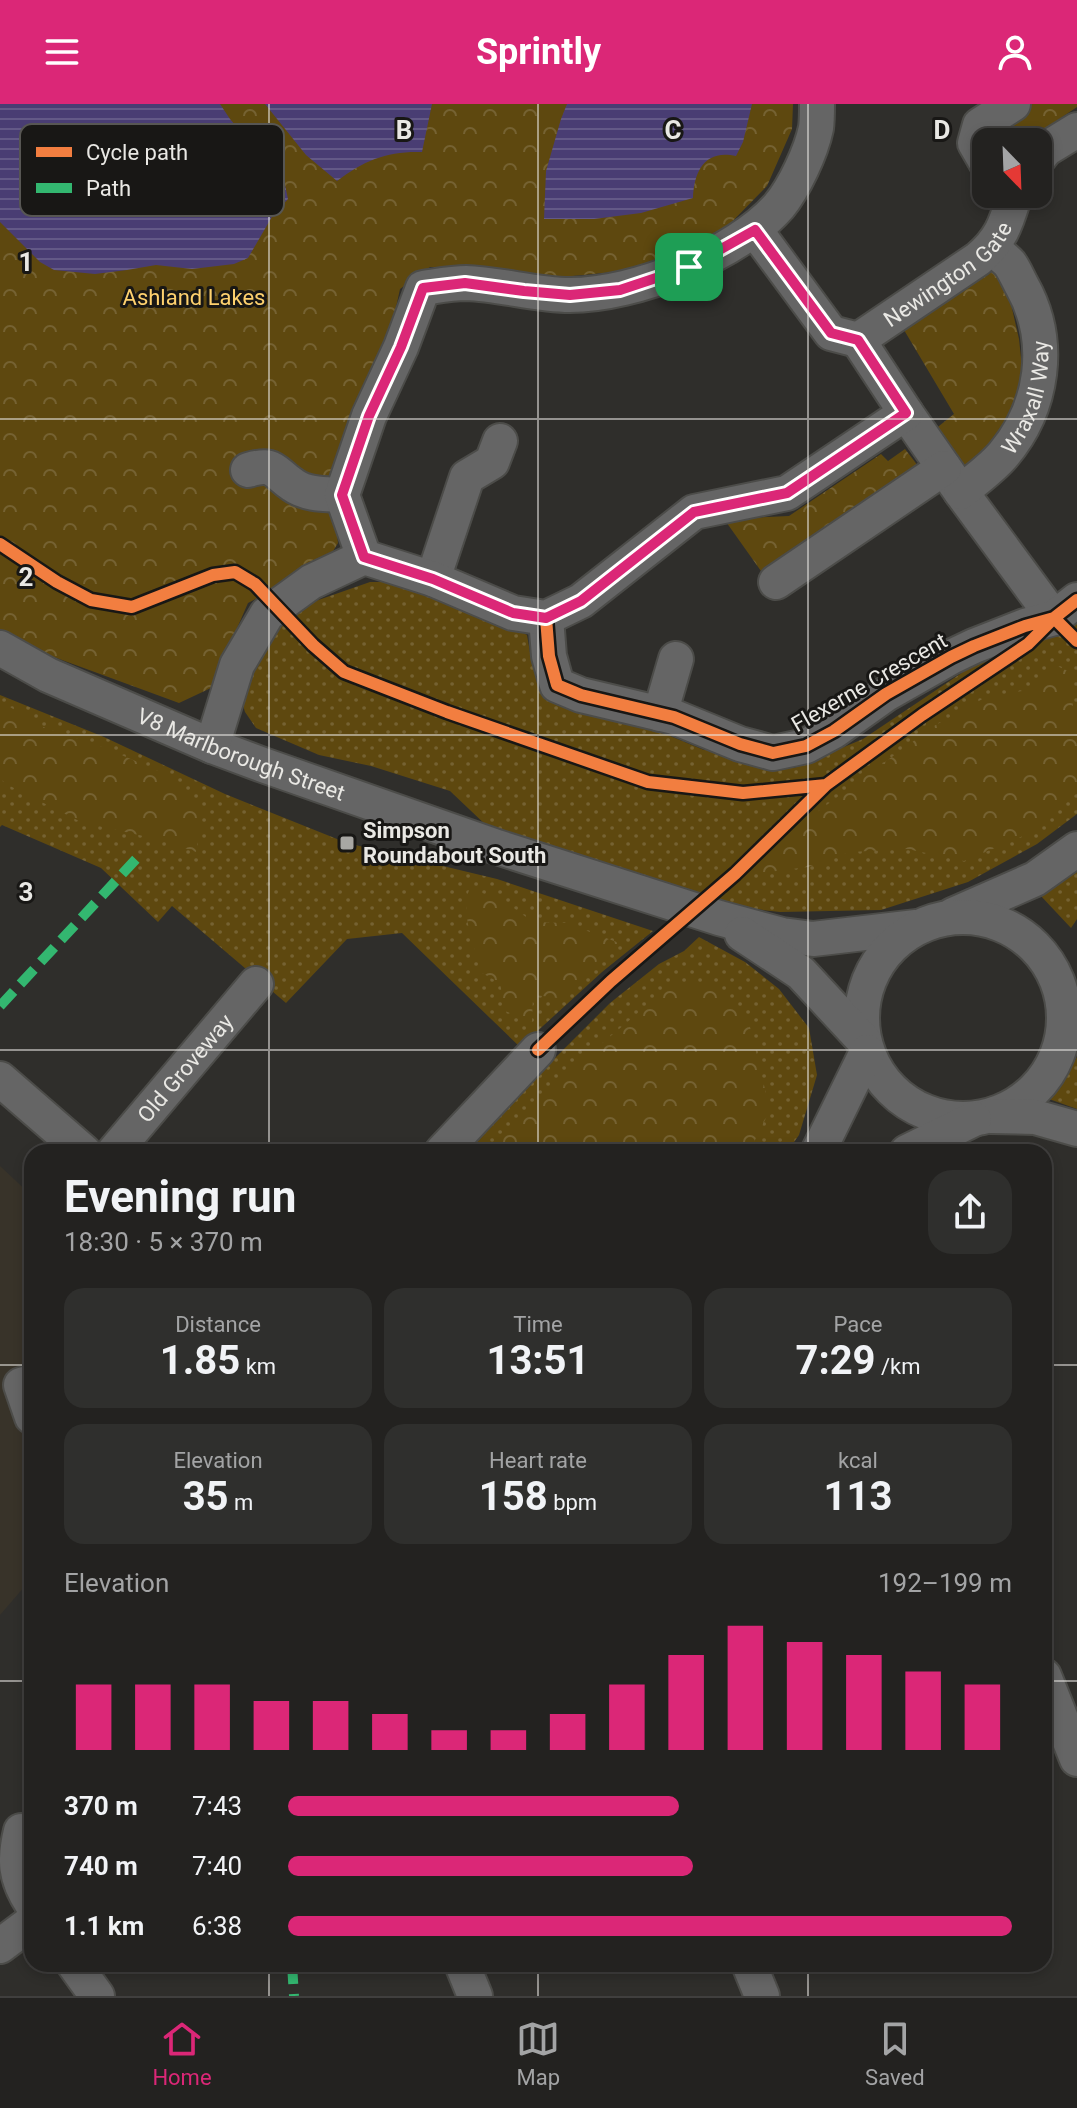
<!DOCTYPE html>
<html lang="en">
<head>
<meta charset="utf-8">
<style>
  :root { --surface:#232220; --page:#2f2f2d; --text:#f1f3f6; --muted:#a3a4a5; --line:#403f3e; --accent:#db2777 }
  body { margin:0; font-family:Roboto,sans-serif; background:var(--page); color:var(--text); height:100vh; display:flex; flex-direction:column; font-size:30px; white-space:nowrap }
  * { box-sizing:border-box; margin:0 }
  p { font-size:26px; color:var(--muted) }
  .icon { flex:none; width:44px; height:44px; fill:none; stroke:currentColor; stroke-width:2; stroke-linecap:round; stroke-linejoin:round }
  .map { position:relative; flex:1; overflow:hidden }
  .drawer { position:absolute; left:24px; top:1040px; width:1028px; height:828px; display:flex; flex-direction:column; background:var(--surface); border-radius:24px; box-shadow:0 4px 12px #0003,0 0 0 2px var(--line) }
  .drawer>* { flex:none }
  .needle { width:52px; rotate:157deg }
  .buttons { position:absolute; left:972px; top:24px; display:grid; gap:16px }
  .buttons a { display:grid; place-items:center; width:80px; height:80px; border-radius:16px; background:var(--surface); box-shadow:0 4px 12px #0003,0 0 0 2px var(--line); font-size:40px }
  .pin { position:absolute; display:grid; place-items:center; width:68px; height:68px; color:#fff; margin:-34px; border-radius:16px; box-shadow:0 4px 12px #0006 }
  .round { display:grid; place-items:center; flex:none; width:84px; height:84px; border-radius:24px; background:var(--page) }
  .overview { display:flex; align-items:center; justify-content:space-between; height:136px; padding:0 40px }
  h1 { font-size:44px; font-weight:700; line-height:60px }
  .figures { display:grid; grid-template-columns:repeat(3,1fr); gap:12px; height:136px; padding:8px 40px }
  .figures div { display:grid; align-content:center; border-radius:20px; background:var(--page); text-align:center }
  .figures b { font-size:40px; font-weight:700 }
  .figures small { font-size:22px; font-weight:400 }
  .figures p { font-size:22px }
  .chart { height:224px; padding:16px 40px }
  .chart p { display:flex; justify-content:space-between }
  .chart svg { width:100%; height:144px; margin-top:8px; stroke:var(--accent); stroke-width:6 }
  ul { padding:0 40px; list-style:none; font-size:26px }
  li { display:grid; grid-template-columns:128px 96px 1fr; align-items:center; height:60px }
  li i { height:20px; border-radius:10px; background:var(--accent) }
  header { display:flex; justify-content:space-between; align-items:center; height:104px; padding:0 40px; background:var(--accent); color:#fff; font-size:36px; font-weight:700 }
  .dock { display:flex; justify-content:space-around; align-items:center; height:112px; border-top:2px solid var(--line); background:var(--surface); font-size:22px; color:var(--muted) }
  .dock a { display:grid; justify-items:center; gap:4px }
  .dock .on { color:var(--accent) }
  .map>svg:first-child { display:block }
</style>
</head>
<body>
<header><svg class="icon" aria-label="menu" viewBox="0 0 24 24"><path d="M4 6h16M4 12h16M4 18h16"/></svg>Sprintly<svg class="icon" aria-label="person" viewBox="0 0 24 24"><circle cx="12" cy="8" r="4"/><path d="M4 21q1-7 8-7t8 7"/></svg></header>
<div class="map">
<svg width="1077" height="1892" viewBox="0 0 1077 1892">
  <defs>
    <pattern id="grass-dots" width="8" height="8" patternUnits="userSpaceOnUse" patternTransform="scale(2)"><rect width="8" height="8" fill="#5e480f"/><path d="M2 2h.1M6 6h.1" fill="none" stroke="#756232" stroke-width="1.8" stroke-linecap="round"/></pattern>
    <pattern id="forest-crowns" width="20" height="18" patternUnits="userSpaceOnUse" patternTransform="scale(2)"><rect width="20" height="18" fill="#5e480f"/><path d="M2 6a3 3 0 1 1 6 0M12 15a3 3 0 1 1 6 0" fill="none" stroke="#756232"/></pattern>
    <pattern id="water-rules" width="6" height="5" patternUnits="userSpaceOnUse" patternTransform="scale(2)"><rect width="6" height="5" fill="#493d73"/><path d="M0 2.5h6" fill="none" stroke="#635987"/></pattern>
  </defs>
  <rect width="100%" height="100%" fill="#2f2e2b"/>
  <path fill="#383329" d="M0 1062 32 1092V1474L0 1511Z"/>
  <path fill="url(#grass-dots)" d="M370 478H387L505 519 527 531 532 560 545 583 651 616 663 629 704 646 723 641 763 660 794 664 863 635 987 552 1000 564 1077 513V710L1037 740 968 778 881 806 780 808 729 802 489 724 450 687 371 662 319 651 256 624 245 608 240 591 267 526 304 501Z
    M0 591 104 633 225 690 347 739 497 775 653 827 602 868 520 943 402 829 347 835 286 899 172 802 158 818 101 764 2 721 0 723Z
    M1077 764V815L1071 824 1040 791Z
    M699 833 745 858 779 885 809 924 817 971 799 1031 787 1048H466L543 966 610 899 659 860 684 847Z
    M1077 953V1005L1049 995 1065 974Z"/>
  <path fill="url(#forest-crowns)" d="M0 0H793L792 25 767 82 722 128 645 165 562 173 476 165 430 163 400 185 388 240 330 374 338 439 327 457 248 499 211 584 179 599 32 545 0 526Z
    M1032 0H1077V3L1025 38H992L994 25Z
    M995 166 1011 200 1019 235 1022 263 1020 286 1012 312 996 341 963 363 934 326 954 310 904 226Z
    M905 345 925 371 768 477 724 415 789 412 881 350 888 357Z
    M1053 560 1072 569 1073 606 1077 610V689L1035 727 964 757 907 745 850 748 808 763 753 770 813 711 934 622 986 593 1028 586Z
    M0 597 43 623 103 643 163 669 204 705 196 748 161 736 81 718 10 682 0 675Z
    M470 784 508 800 533 818 566 819 622 840 601 853 562 894 533 891 532 918 505 907 500 879 482 869C475 846 459 806 470 784Z
    M675 878 719 882 750 923 770 1006 749 1048H492L522 1011 594 946Z"/>
  <path fill="url(#water-rules)" d="M0 0H220L230 15 285 81 288 95 273 111 248 154 234 160 192 165 156 161 127 166 95 170 54 166 40 158 0 118Z
    M265 0H432L422 48C387 47 365 56 337 77L306 51Z
    M567 0H752L743 38 736 52C705 45 694 67 693 94L641 109 594 115H544L546 67 561 15Z"/>
  <g fill="none" stroke-linecap="round" stroke-linejoin="round">
    <defs>
      <g id="minor">
        <path d="M1038 55 1046 45 1077 26"/>
        <path d="M986 58 975 39 980 21 1013 0"/>
        <path d="M755 126 831 229 858 236"/>
        <path d="M906 309 961 388 1054 514"/>
        <path d="M248 366C276 358 273 368 293 381 307 391 326 390 342 391"/>
        <path id="s1" d="M961 388C975 376 991 365 1003 351 1043 304 1053 237 1022 182 1018 175 1015 167 1010 160 1005 154 997 149 991 144"/>
        <path d="M364 453 342 391 369 312 401 243 423 184C437 182 452 179 466 179 501 180 535 191 570 191 635 191 736 151 779 102 794 84 811 48 816 24 817 17 817 8 817 0"/>
        <path d="M433 475 467 373 492 358 500 337"/>
        <path d="M776 478 944 364"/>
        <path d="M546 514 549 552 557 581 581 591 674 613 740 640 773 649 806 642 834 627 886 590 951 553 974 542 1025 522 1054 514 1077 496"/>
        <path id="s2" d="M0 544 48 571 212 642 263 661 497 743 719 814 782 831 813 835 916 823"/>
        <path d="M660 610 676 555"/>
        <path id="s3" d="M212 642 237 561 267 510 311 478 364 453 433 475 513 509 546 514 581 497 694 408 787 389 906 309 858 236 978 155C1002 135 1006 119 1015 90"/>
        <path d="M953 811 1035 775 1077 745"/>
        <circle cx="963" cy="914" r="101"/>
        <path d="M742 830 801 869 864 937"/>
        <path d="M0 975 84 1048"/>
        <path d="M991 1012 1035 1013 1077 1025"/>
        <path id="s4" d="M114 1048 256 880"/>
        <path d="M442 1048 538 946"/>
        <path d="M818 1048 867 948"/>
        <path d="M907 1048 974 1015"/>
        <path d="M32 1278 21 1281 32 1313"/>
        <path d="M1044 1572 1077 1655"/>
        <path d="M21 1727C14 1756 15 1774 32 1800"/>
        <path d="M0 1842 32 1818"/>
        <path d="M74 1860 97 1892"/>
        <path d="M462 1860 475 1892"/>
        <path d="M749 1860 762 1892"/>
      </g>
    </defs>
    <use href="#minor" stroke="#4c4c49" stroke-width="38"/>
    <use href="#minor" stroke="#656565" stroke-width="34"/>
    <path stroke="#33b770" stroke-width="10" stroke-dasharray="20 10" stroke-linecap="butt" d="M0 902 137 754
      M292 1860 294 1892"/>
    <defs>
      <path id="cycleway" d="M0 440 57 478 91 496 132 503 213 471 235 468 255 480 313 541 344 568 447 608 648 678 743 689 826 681
        M546 514 549 552 557 581 581 591 674 613 740 640 773 649 806 642 834 627 886 590 951 553 974 542 1025 522 1054 514 1077 496
        M538 946 611 877 735 770 826 681 922 611 1028 540 1054 514 1077 537"/>
    </defs>
    <use href="#cycleway" stroke="#181715" stroke-width="17"/>
    <use href="#cycleway" stroke="#f27e40" stroke-width="12"/>
  </g>
  <g fill="none" stroke-linecap="round" stroke-linejoin="round">
    <defs>
      <path id="route" d="M755 126 831 229 858 236 906 309 787 389 694 408 581 497 546 514 513 509 433 475 364 453 342 391 369 312 401 243 423 184 465 179 524 187 570 191 620 186 689 163Z"/>
    </defs>
    <use href="#route" stroke="#fff" stroke-width="16"/>
    <use href="#route" stroke="#db2777" stroke-width="10"/>
  </g>
  <path fill="none" stroke="#e9e8e4" stroke-width="2" stroke-opacity="0.55" d="M269 0V1048M538 0V1048M808 0V1048M0 315H1077M0 631H1077M0 946H1077M0 1261H32M1044 1261H1077M0 1577H32M1044 1577H1077M269 1860V1892M538 1860V1892M808 1860V1892"/>
  <rect fill="#a8a7a3" stroke="#181715" stroke-width="3" x="339" y="731" width="16" height="16" rx="4"/>
  <g text-anchor="middle" stroke-width="6" stroke-linejoin="round" paint-order="stroke">
    <g font-size="22" fill="#e9e8e4" stroke="#181715">
      <text dy="8" stroke="none"><textPath href="#s3" startOffset="1070">Newington Gate</textPath></text>
      <text dy="8" stroke="none"><textPath href="#s1" startOffset="120">Wraxall Way</textPath></text>
      <text transform="translate(869 578) rotate(-30)" y="8">Flexerne Crescent</text>
      <text dy="8" stroke="none"><textPath href="#s2" startOffset="264">V8 Marlborough Street</textPath></text>
      <text dy="8" stroke="none"><textPath href="#s4" startOffset="110">Old Groveway</textPath></text>
    </g>
    <g font-size="22" fill="#fed16e" stroke="#181715">
      <text x="194" y="201">Ashland Lakes</text>
    </g>
    <g font-size="22" font-weight="bold" fill="#e9e8e4" stroke="#181715" text-anchor="start">
      <text x="363" y="734">Simpson<tspan x="363" dy="25">Roundabout South</tspan></text>
    </g>
  </g>
  <rect x="20" y="20" width="264" height="92" rx="12" fill="#181715" stroke="#575653" stroke-width="2"/>
  <rect x="36" y="43" width="36" height="10" fill="#f27e40"/>
  <rect x="36" y="79" width="36" height="10" fill="#33b770"/>
  <g font-size="22" fill="#e9e8e4">
    <text x="86" y="56">Cycle path</text>
    <text x="86" y="92">Path</text>
  </g>
  <g font-size="26" text-anchor="middle" font-weight="bold" fill="#e9e8e4" stroke="#181715" stroke-width="6" stroke-linejoin="round" paint-order="stroke">
    <text x="404" y="35">B</text>
    <text x="673" y="35">C</text>
    <text x="942" y="35">D</text>
    <text x="26" y="167">1</text>
    <text x="26" y="482">2</text>
    <text x="26" y="797">3</text>
  </g>
</svg>
<div class="buttons">
<a><svg class="needle" viewBox="-14 -14 28 28"><path d="M0-13l5 13h-10z" fill="#e53935"/><path d="M0 13l5-13h-10z" fill="#a3a4a5"/></svg></a>
</div>
<div class="pin" style="left:689px;top:163px;background:#1e9e55"><svg class="icon" aria-label="arrive" viewBox="0 0 24 24"><path d="M6 21V4h12l-3 4 3 4H6"/></svg></div>
<section class="drawer">
<div class="overview"><div><h1>Evening run</h1><p>18:30 · 5 × 370 m</p></div><a class="round"><svg class="icon" aria-label="share" viewBox="0 0 24 24"><path d="M12 15V3M7 8l5-5 5 5M5 13v7h14v-7"/></svg></a></div>
<div class="figures">
<div><p>Distance</p><b>1.85<small> km</small></b></div>
<div><p>Time</p><b>13:51</b></div>
<div><p>Pace</p><b>7:29<small> /km</small></b></div>
</div>
<div class="figures">
<div><p>Elevation</p><b>35<small> m</small></b></div>
<div><p>Heart rate</p><b>158<small> bpm</small></b></div>
<div><p>kcal</p><b>113</b></div>
</div>
<div class="chart"><p><span>Elevation</span>192–199 m</p>
<svg viewBox="0 0 160 44" preserveAspectRatio="none"><path d="M5 44V24M15 44V24M25 44V24M35 44V29M45 44V29M55 44V33M65 44V38M75 44V38M85 44V33M95 44V24M105 44V15M115 44V6M125 44V11M135 44V15M145 44V20M155 44V24"/></svg>
</div>
<ul>
<li><b>370 m</b>7:43<i style="width:54%"></i></li>
<li><b>740 m</b>7:40<i style="width:56%"></i></li>
<li><b>1.1 km</b>6:38<i style="width:100%"></i></li>
</ul>
</section>
</div>
<nav class="dock">
<a class="on"><svg class="icon" aria-label="home" viewBox="0 0 24 24"><path d="M3 11l9-7 9 7M6 9v11h12V9"/></svg>Home</a>
<a><svg class="icon" aria-label="map" viewBox="0 0 24 24"><path d="M3 6l6-2 6 2 6-2v14l-6 2-6-2-6 2zM9 4v14M15 6v14"/></svg>Map</a>
<a><svg class="icon" aria-label="saved" viewBox="0 0 24 24"><path d="M7 4h10v16l-5-4-5 4z"/></svg>Saved</a>
</nav>
</body>
</html>
